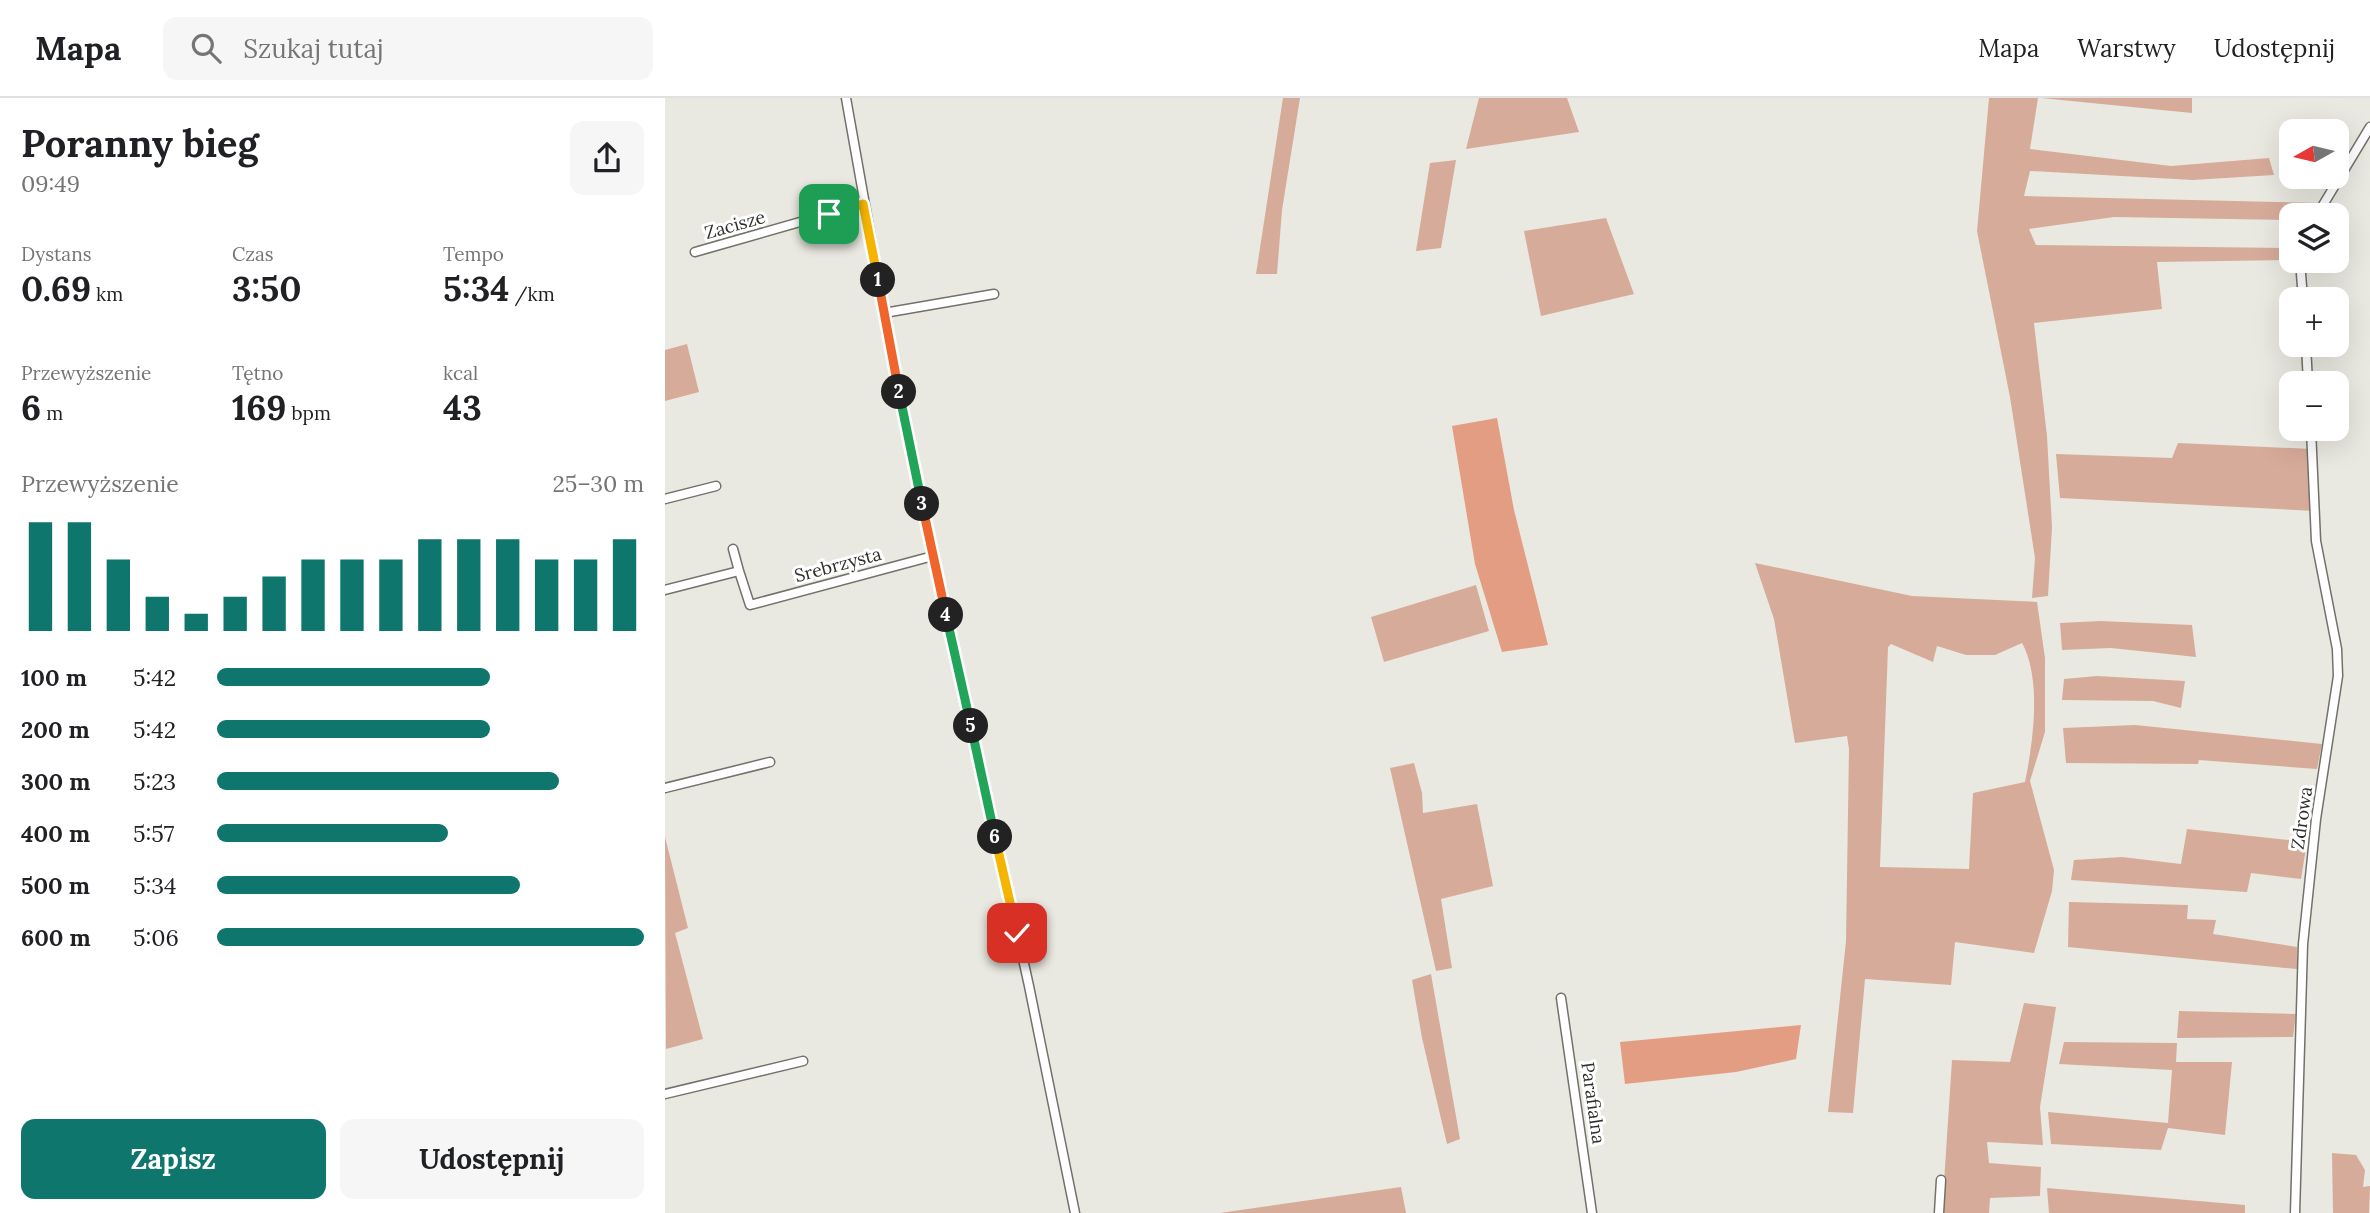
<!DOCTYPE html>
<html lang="pl">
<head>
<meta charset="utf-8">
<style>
  :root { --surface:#fff; --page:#f6f6f6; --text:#202124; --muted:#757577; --line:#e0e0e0; --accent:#0f766e }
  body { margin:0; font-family:Lora,serif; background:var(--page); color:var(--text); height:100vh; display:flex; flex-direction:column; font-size:26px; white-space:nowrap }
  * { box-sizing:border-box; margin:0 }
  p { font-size:23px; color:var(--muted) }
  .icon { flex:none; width:38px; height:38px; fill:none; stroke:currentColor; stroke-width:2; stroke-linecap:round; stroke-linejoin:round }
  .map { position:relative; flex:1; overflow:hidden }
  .drawer { display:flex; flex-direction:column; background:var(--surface); width:665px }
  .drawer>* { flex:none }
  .needle { width:46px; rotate:262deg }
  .fabs { position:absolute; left:1614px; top:21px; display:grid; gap:14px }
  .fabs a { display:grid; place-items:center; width:70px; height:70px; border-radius:14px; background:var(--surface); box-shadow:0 7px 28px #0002; font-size:35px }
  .pin { position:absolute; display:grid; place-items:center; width:60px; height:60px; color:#fff; margin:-30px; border-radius:14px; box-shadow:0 4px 10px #0006 }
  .km { position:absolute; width:35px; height:35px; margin:-18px; border-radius:50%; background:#222; color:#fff; font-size:19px; line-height:35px; text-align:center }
  .round { display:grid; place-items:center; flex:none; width:74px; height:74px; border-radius:14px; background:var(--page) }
  .headline { display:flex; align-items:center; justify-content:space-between; height:119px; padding:0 21px }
  h1 { font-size:38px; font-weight:700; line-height:52px }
  .stats { display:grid; grid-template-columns:repeat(3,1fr); gap:10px; height:119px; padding:7px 21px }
  .stats div { display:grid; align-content:center }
  .stats b { font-size:35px; font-weight:700 }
  .stats small { font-size:19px; font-weight:400 }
  .stats p { font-size:19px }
  .chart { height:196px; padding:14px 21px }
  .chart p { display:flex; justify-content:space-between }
  .chart svg { width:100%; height:126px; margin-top:7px; stroke:var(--accent); stroke-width:6 }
  .action { display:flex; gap:14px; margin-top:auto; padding:14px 21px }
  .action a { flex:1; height:80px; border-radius:14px; background:var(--accent); color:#fff; font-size:28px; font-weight:700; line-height:80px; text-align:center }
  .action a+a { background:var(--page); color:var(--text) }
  ul { padding:0 21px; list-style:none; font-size:23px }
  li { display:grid; grid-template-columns:112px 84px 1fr; align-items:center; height:52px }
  li i { height:18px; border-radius:9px; background:var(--accent) }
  header { display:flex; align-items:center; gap:42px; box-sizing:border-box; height:98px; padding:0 35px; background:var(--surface); border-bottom:2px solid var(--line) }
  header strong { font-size:33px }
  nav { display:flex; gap:38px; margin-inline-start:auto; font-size:24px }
  .search { width:490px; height:63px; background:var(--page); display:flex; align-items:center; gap:18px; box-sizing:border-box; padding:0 24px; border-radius:14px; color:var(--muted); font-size:26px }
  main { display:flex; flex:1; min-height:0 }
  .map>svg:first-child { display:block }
</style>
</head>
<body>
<header>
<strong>Mapa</strong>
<div class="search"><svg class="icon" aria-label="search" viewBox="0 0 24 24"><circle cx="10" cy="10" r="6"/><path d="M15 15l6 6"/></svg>Szukaj tutaj</div>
<nav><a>Mapa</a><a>Warstwy</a><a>Udostępnij</a></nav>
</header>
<main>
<section class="drawer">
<div class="headline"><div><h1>Poranny bieg</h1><p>09:49</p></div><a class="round"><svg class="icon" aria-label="share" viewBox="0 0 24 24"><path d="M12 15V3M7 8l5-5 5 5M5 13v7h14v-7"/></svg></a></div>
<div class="stats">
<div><p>Dystans</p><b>0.69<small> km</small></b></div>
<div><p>Czas</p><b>3:50</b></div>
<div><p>Tempo</p><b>5:34<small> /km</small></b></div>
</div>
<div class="stats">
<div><p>Przewyższenie</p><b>6<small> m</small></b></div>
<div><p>Tętno</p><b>169<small> bpm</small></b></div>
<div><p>kcal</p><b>43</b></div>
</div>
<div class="chart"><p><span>Przewyższenie</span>25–30 m</p>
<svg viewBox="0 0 160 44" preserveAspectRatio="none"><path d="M5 44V6M15 44V6M25 44V19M35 44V32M45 44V38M55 44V32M65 44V25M75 44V19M85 44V19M95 44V19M105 44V12M115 44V12M125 44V12M135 44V19M145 44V19M155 44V12"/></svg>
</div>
<ul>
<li><b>100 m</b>5:42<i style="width:64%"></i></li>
<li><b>200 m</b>5:42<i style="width:64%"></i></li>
<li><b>300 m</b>5:23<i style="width:80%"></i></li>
<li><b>400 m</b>5:57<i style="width:54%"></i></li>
<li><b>500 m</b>5:34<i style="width:71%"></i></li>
<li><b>600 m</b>5:06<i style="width:100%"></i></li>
</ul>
<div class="action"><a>Zapisz</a><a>Udostępnij</a></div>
</section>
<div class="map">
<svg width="1705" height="1115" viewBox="0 0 1705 1115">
  <rect width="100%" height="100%" fill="#e9e9e1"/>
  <path fill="#d7ab9a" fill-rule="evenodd" d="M618 0H635L617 112 612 176H591Z
    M814 0H902L914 34 801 51Z
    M1324 0H1373L1365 51 1506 68 1604 60 1609 77 1528 82 1365 73 1359 98 1657 105 1652 117H1626V122L1449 119 1364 131 1371 147 1626 150V162L1492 164 1497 211 1369 225 1382 338 1387 429 1383 498 1367 500 1370 460 1345 299 1312 133Z
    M1376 0H1527V15Z
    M791 62 776 150 751 153 765 65Z
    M941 120 969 196 876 218 859 133Z
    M22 246 34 294 0 303V252Z
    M1513 345 1647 351 1650 413 1395 400 1391 356 1507 360Z
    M1090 465 1247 498 1372 504 1380 560V634L1365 683 1389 772 1387 793 1369 855 1290 844 1286 887 1200 881 1188 1015 1163 1014 1181 843 1184 651 1182 638 1130 645 1109 521ZM1357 545C1377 581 1368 645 1360 684L1308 695 1304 771 1215 769 1223 549 1226 546 1268 564 1272 548 1301 557H1330Z
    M811 487 824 533 719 564 706 519Z
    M1435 523 1527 527 1531 559 1446 550 1397 552 1395 525Z
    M1432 578 1520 583 1516 610 1488 603 1397 602 1399 581Z
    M1470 627 1657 646 1652 671 1534 662 1533 666 1401 665 1398 630Z
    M749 665 757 695 758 715 812 706 828 788 776 801 787 870 771 873 725 670Z
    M1522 731 1642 744 1636 781 1586 775 1582 794 1406 782 1409 762 1457 759 1516 766Z
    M0 739 23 830 10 835 38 941 1 951Z
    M1404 804 1523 807 1522 821 1551 822 1548 836 1632 849V871L1403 849Z
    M766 876 795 1041 782 1046 757 940 747 882Z
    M1359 905 1391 909 1375 1009 1378 1047 1322 1044 1324 1065 1376 1069 1375 1098 1325 1100 1324 1115H1277L1287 962 1345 964Z
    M1514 913 1631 916 1628 939 1512 940Z
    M1399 944 1512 945 1511 964H1567L1560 1037 1503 1030 1496 1052 1386 1046 1383 1014 1503 1025 1507 972 1394 966Z
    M1667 1055 1691 1057 1700 1072 1698 1089 1705 1088 1704 1115H1668Z
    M736 1089 741 1115H555Z
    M1382 1090 1580 1107V1115H1384Z"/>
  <path fill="#e39d83" d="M832 320 849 412 883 547 837 554 810 466 787 328Z
    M1136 927 1131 961 1071 974 960 986 955 944Z"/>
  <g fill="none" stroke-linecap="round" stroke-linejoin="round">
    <defs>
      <path id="street" d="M181 0 236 309 364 888 410 1115
        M1652 117 1705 29
        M30 154 198 106
        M1635 163 1638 201
        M219 215 329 196
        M1641 247 1643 285
        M0 401 51 388
        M68 451 74 473
        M0 492 74 473 85 507 268 458
        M0 690 105 664
        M896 900 927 1115
        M0 996 138 963
        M1274 1115 1276 1082
        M1630 1115 1638 846 1651 721 1673 578 1672 551 1651 443 1646 331"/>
    </defs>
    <use href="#street" stroke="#72716a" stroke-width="11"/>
    <use href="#street" stroke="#fff" stroke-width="8"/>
  </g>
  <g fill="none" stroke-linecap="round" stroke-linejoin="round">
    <defs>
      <path id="split-1" d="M164 116 198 106 213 182"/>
      <path id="split-2" d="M213 182 234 294"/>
      <path id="split-3" d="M234 294 257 406"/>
      <path id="split-4" d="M257 406 281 517"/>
      <path id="split-5" d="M281 517 306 628"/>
      <path id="split-6" d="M306 628 330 739"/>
      <path id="split-7" d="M330 739 352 835"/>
    </defs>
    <use href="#split-1" stroke="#fff" stroke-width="14"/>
    <use href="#split-2" stroke="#fff" stroke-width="14"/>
    <use href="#split-3" stroke="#fff" stroke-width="14"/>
    <use href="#split-4" stroke="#fff" stroke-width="14"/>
    <use href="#split-5" stroke="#fff" stroke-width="14"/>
    <use href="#split-6" stroke="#fff" stroke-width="14"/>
    <use href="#split-7" stroke="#fff" stroke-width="14"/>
    <use href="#split-1" stroke="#f5b400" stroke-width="9"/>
    <use href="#split-2" stroke="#f0652b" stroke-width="9"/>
    <use href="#split-3" stroke="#22a559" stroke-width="9"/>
    <use href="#split-4" stroke="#f0652b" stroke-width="9"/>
    <use href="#split-5" stroke="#22a559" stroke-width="9"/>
    <use href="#split-6" stroke="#22a559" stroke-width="9"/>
    <use href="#split-7" stroke="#f5b400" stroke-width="9"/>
  </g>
  <g text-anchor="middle" stroke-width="6" stroke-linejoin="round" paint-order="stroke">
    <g font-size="18" fill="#2e2e2b" stroke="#fff">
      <text transform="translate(70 127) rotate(-16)" y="6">Zacisze</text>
      <text transform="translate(173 467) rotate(-15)" y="6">Srebrzysta</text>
      <text transform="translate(1637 720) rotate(-82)" y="6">Zdrowa</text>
      <text transform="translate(928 1005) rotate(82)" y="6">Parafialna</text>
    </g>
  </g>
</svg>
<div class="fabs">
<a><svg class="needle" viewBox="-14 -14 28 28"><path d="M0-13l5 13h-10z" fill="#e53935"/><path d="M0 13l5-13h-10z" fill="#757577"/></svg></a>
<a><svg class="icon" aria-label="layers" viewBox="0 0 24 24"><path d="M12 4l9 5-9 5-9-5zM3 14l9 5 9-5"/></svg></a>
<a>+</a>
<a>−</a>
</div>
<div class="pin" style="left:164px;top:116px;background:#1e9e55"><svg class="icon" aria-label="arrive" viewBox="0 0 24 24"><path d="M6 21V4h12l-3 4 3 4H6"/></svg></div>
<div class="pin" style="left:352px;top:835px;background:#d93025"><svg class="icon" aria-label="check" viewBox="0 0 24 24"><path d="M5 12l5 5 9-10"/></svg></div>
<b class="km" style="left:213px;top:182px">1</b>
<b class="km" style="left:234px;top:294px">2</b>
<b class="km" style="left:257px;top:406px">3</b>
<b class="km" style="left:281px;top:517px">4</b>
<b class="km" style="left:306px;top:628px">5</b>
<b class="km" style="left:330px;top:739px">6</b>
</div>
</main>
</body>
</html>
